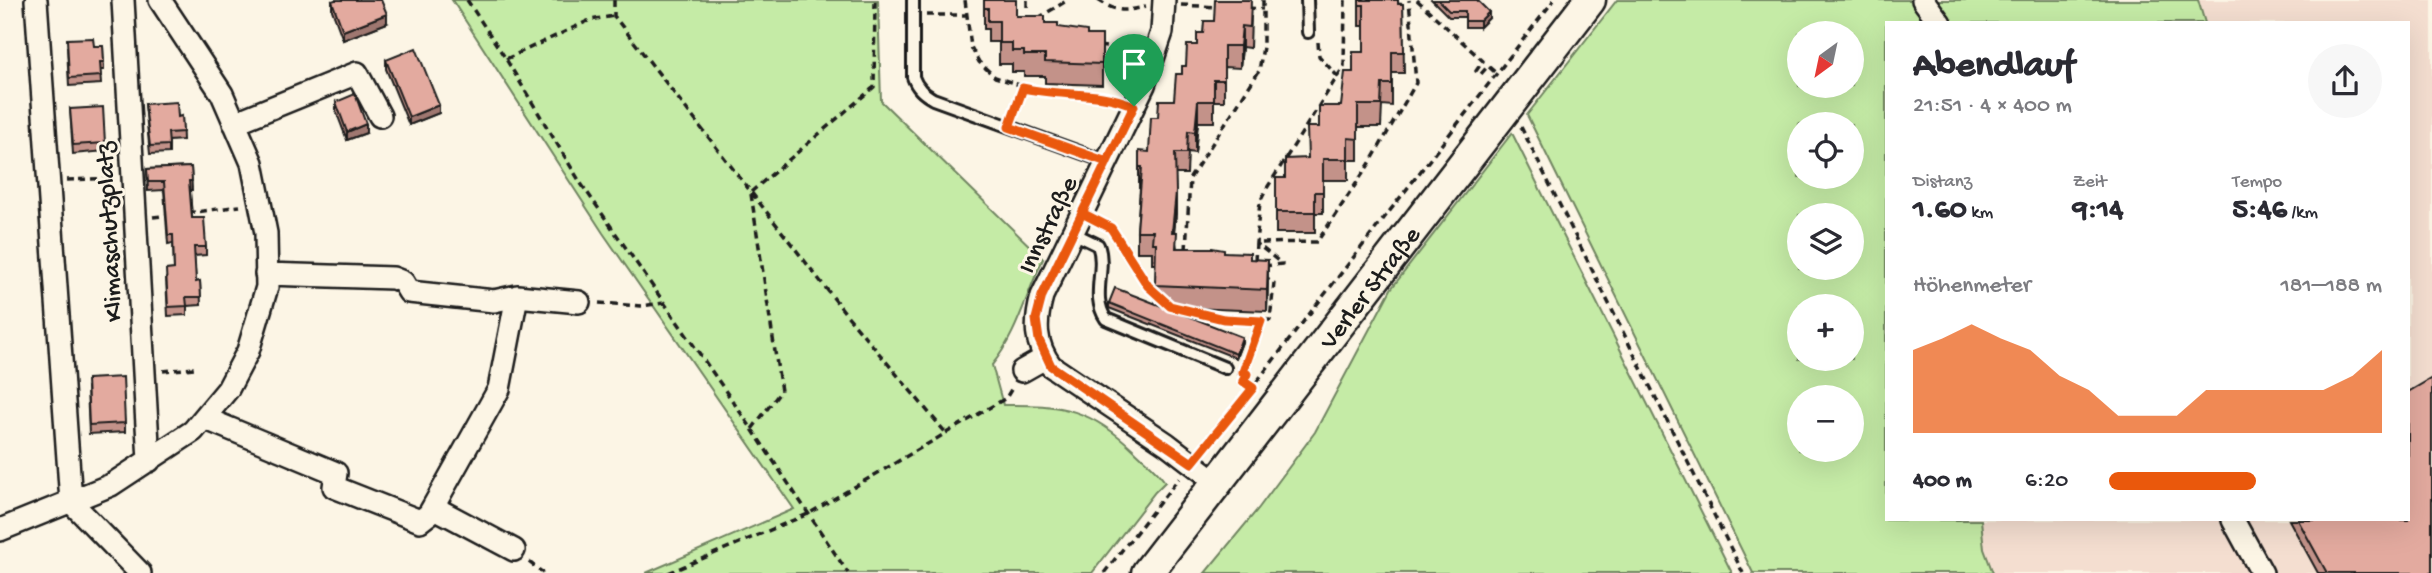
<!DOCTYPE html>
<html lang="de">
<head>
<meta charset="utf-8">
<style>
  :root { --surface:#fff; --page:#f7f7f7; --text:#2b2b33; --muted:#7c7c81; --accent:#ea580c }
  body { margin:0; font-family:"Gochi Hand",sans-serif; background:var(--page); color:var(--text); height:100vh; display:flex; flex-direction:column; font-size:26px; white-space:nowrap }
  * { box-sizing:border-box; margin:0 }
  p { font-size:23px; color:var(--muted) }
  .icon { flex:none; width:38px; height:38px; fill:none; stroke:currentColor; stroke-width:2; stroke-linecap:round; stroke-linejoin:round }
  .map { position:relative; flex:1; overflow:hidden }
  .side { position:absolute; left:1885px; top:21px; width:525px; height:500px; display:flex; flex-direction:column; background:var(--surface); border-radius:0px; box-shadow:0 7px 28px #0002 }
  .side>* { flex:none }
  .needle { width:46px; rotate:213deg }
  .buttons { position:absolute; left:1787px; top:21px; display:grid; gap:14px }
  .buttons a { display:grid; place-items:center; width:77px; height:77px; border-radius:50%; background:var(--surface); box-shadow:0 7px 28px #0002; font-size:35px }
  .pin { position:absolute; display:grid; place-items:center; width:60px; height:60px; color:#fff; margin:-72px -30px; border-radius:50% 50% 50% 0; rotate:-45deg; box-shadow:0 0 7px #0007 }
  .pin .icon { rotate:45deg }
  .round { display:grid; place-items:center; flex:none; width:74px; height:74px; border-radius:37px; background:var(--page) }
  .headline { display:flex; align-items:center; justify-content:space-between; height:119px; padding:0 28px }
  h1 { font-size:38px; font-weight:800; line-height:52px }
  .stats { display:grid; grid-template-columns:repeat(3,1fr); gap:10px; height:119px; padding:7px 28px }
  .stats div { display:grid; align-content:center }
  .stats b { font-size:30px; font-weight:800 }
  .stats small { font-size:19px; font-weight:400 }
  .stats p { font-size:19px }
  .chart { height:196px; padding:14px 28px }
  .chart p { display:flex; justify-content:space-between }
  .chart svg { width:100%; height:126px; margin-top:7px; fill:var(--accent); opacity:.7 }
  ul { padding:0 28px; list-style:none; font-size:23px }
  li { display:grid; grid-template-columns:112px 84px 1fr; align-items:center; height:52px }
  li i { height:18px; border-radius:9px; background:var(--accent) }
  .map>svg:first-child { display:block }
</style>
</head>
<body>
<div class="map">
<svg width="2432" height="573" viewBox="0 0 2432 573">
  <rect width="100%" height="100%" fill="#fcf5e5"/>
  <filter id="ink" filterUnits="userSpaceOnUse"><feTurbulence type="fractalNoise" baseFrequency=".0143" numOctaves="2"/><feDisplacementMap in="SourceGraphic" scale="14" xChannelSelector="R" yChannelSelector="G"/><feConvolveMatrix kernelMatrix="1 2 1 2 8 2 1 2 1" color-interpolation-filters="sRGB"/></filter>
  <g filter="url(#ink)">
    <path fill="#f4ded0" d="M2198 0H2432V573H1993L1984 549 1981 520H2408V23H2205Z"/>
    <path fill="#c5eba6" stroke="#708461" stroke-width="2" fill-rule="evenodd" d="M452 0H878L881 101 1043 259C1026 294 1017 335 992 365L1003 405C1062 404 1091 409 1135 451 1145 461 1157 470 1165 482L1155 492 1092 573H646L794 509 603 233Z
      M1617 0H2198L2205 23H1886V520H1981L1984 549 1993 573H1753L1527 115ZM1799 33H1852V86H1799ZM1799 124H1852V177H1799ZM1799 215H1852V268H1799ZM1799 306H1852V359H1799ZM1799 397H1852V450H1799Z
      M1512 133 1732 573H1205L1258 509 1315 432 1391 289Z"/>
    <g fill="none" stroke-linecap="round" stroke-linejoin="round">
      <defs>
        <path id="service" d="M913 0V77C917 88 923 93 933 99L1107 162
          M1307 0 1308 32
          M1073 233 1098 245C1107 269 1090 296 1106 319L1225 368"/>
        <path id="minor" d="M36 0 71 502 140 573
          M123 0 149 461
          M1164 0 1162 32 1144 85 1042 296C1035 322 1034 343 1051 366L1167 444 1218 483
          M1923 0 1940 23
          M234 123 357 73 380 116
          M266 274 393 278 403 282 409 292 494 301 517 296 499 389 433 507 514 550
          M517 296 579 302
          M1022 371 1045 358
          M204 418 336 473 334 487 420 521 429 514 433 507
          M2233 520 2262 573
          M0 530 111 485 193 431 228 389 248 351 267 287 266 233 252 163 222 94 160 0"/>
        <g id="secondary">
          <path id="s1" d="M1147 573 1590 0"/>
        </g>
      </defs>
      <use href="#service" stroke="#1c1c1c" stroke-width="16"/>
      <use href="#minor" stroke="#1c1c1c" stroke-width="26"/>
      <use href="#secondary" stroke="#1c1c1c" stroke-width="35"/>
      <path stroke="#1c1c1c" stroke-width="3.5" stroke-dasharray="7 5" stroke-linecap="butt" d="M467 0 506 59 580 182 752 429 848 573
        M614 0V16L846 314 946 433
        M965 0 971 47 979 62 995 77 1047 94 1116 98
        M1027 0V12
        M1098 0C1118 13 1124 11 1146 7
        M1417 0 1483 61 1476 71 1481 74 1488 66 1498 75
        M1181 5 1219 7
        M1248 8 1263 9
        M926 15H966
        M1038 18 1068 0
        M1318 42 1319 56 1339 78
        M1099 46 1136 51
        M506 59 590 20 614 16
        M1014 112 1023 88
        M1521 127 1743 573
        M67 180 115 178
        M751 192 874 87 875 0
        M751 194 781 391 752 429
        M188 213 240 206
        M153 217 170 215
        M1100 221 1111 228 1156 295
        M1186 250 1190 178 1259 71 1263 47V0
        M1255 261 1256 243 1317 242 1370 163 1416 83 1409 0
        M1264 266 1282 264 1256 243 1260 202 1267 188 1344 66 1345 0
        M599 303 641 306 664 303
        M1170 306 1224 319 1270 320 1274 283 1267 279
        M163 371 194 368
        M1237 372H1243L1261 321
        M1243 372 1247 374 1243 381 1253 388
        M1205 448 1554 0
        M529 562 543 573
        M668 573 808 514 1006 398 1012 388
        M1104 573 1179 478"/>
      <use href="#service" stroke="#fcf5e5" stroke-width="10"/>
      <use href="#minor" stroke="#fcf5e5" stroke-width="21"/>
      <use href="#secondary" stroke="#fcf5e5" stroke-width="30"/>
    </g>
    <path fill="#c39289" stroke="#1c1c1c" stroke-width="2" d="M984 0 1016 16 1087 35H1102V85L1045 83V76H1024V72H1012V64H999V42H988V29H984Z
      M1359 0 1403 4 1404 73H1392V106L1382 105 1381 127H1358V160H1348V180H1323V213H1315V233H1276V178H1285L1308 158 1319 127 1341 106 1353 72 1364 52V26H1359Z
      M1432 0H1477L1489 18 1480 27H1465V17H1449Z
      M332 1 387 23 343 40 332 10Z
      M1251 17 1250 48 1242 47 1240 68 1224 67V101H1214V122H1198L1195 153 1188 152 1187 174H1175L1176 213 1174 232 1177 248 1224 252 1250 259 1268 281 1267 311 1163 307 1242 342 1236 358 1109 308V303L1155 304 1156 264H1152V252H1137V231L1140 188H1139V167L1149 152 1158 117 1174 100 1182 74 1203 33 1214 21Z
      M103 46 104 70H100L101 84 69 86 67 47Z
      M386 60 439 113 409 125 386 69Z
      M336 102 366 133 347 140 336 111Z
      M145 104 178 117 182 116 183 140 169 141V153L150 154Z
      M70 109 105 143V151L73 154Z
      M191 167 192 190H190L192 218 206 247V255L194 256 196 282 200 281 201 305 187 306V315L168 316 166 278 174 269 173 243 168 244 164 190 148 191 147 169Z
      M87 388 125 423V432L89 434Z
      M2289 520H2408L2432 573H2318Z"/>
    <path fill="#9f776f" stroke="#1c1c1c" stroke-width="2" d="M1489 12V18L1480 27V21Z
      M387 14V23L343 40V31Z
      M1242 26V47L1240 68V46Z
      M1198 101V122L1195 153V132Z
      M439 105V113L409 125V117Z
      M366 124V133L347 140V132Z
      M1176 192V213L1172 253V232Z
      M1268 260V281L1267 311V290Z
      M1242 337V342L1236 358V354Z"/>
    <path fill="#e3aa9f" stroke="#1c1c1c" stroke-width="2" d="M335 0H381L387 14 343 31 332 1Z
      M984 0H1016V16H1045V23H1058V27L1087 31V35H1102V64L1045 62V55H1024V51H1012V43H999V21H988V8H984Z
      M1215 0H1251L1250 27 1242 26 1240 46H1224V80H1214V101H1198L1195 132 1188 131 1187 153H1175L1176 192 1172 232H1177L1176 248H1212L1224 250V252L1250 253V259L1268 260 1267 290 1155 285 1156 243H1152L1153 231H1137L1142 167H1139V151L1149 152 1151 117H1158L1159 100H1174L1176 74H1182V66H1186L1187 45H1197V33H1203L1204 21H1214Z
      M1359 0H1398V4H1403L1404 52H1392V84H1382L1381 105H1358V139L1348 138V159H1323V192H1315V212H1276V178H1285V159L1308 158 1307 127H1319V106H1341L1345 72H1353V52H1364V5H1359Z
      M1438 0H1477L1489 12 1480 21H1465V11H1449Z
      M93 38 94 46H103L104 62H100L101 76 69 78 67 39Z
      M416 48 439 105 409 117 386 60Z
      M355 94 366 124 347 132 336 102Z
      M177 102 178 117 182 116 183 132 168 133 169 145 150 146 145 104Z
      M103 107 105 143 73 145 70 109Z
      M191 167 192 181H189L192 218H204L206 247H194L196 282 200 281 201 297H186L187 306 168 307 166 270 174 269 173 235H168L164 182H148L147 169Z
      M1115 288 1242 337 1236 354 1109 303Z
      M123 377 125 423 89 425 87 379Z
      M2432 378V573H2327L2298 520H2408V392Z"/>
  </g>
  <g fill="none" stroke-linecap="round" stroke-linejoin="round" filter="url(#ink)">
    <defs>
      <path id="route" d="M1134 106 1042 296 1036 319 1039 340 1051 366 1192 463 1253 388 1243 381 1247 374 1243 372 1261 321 1224 319 1170 306 1148 286 1111 228 1082 213 1107 162 1009 127 1023 88C1060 97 1099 90 1134 106"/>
    </defs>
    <use href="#route" stroke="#fff" stroke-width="14"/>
    <use href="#route" stroke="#ea580c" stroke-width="9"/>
  </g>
  <g text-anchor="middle" stroke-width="6" stroke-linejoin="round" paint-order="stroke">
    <g font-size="26" fill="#1c1c1c" stroke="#fcf5e5">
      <text transform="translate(1046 224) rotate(-64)" y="9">Innstraße</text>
      <text transform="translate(107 232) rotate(-93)" y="9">Klimaschutzplatz</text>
      <text dy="9" stroke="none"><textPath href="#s1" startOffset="362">Verler Straße</textPath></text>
    </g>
  </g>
</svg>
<div class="buttons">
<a><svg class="needle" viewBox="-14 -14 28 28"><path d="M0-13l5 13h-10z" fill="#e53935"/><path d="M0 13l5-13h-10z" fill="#7c7c81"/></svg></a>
<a><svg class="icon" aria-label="locate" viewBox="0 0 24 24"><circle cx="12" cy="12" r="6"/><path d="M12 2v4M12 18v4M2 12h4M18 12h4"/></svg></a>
<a><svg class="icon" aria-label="layers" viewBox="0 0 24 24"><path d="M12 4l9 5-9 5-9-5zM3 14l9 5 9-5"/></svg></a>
<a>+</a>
<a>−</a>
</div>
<div class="pin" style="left:1134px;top:106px;background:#1e9e55"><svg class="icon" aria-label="arrive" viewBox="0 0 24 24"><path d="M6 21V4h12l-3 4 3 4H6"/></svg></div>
<section class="side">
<div class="headline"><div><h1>Abendlauf</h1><p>21:51 · 4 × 400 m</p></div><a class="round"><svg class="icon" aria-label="share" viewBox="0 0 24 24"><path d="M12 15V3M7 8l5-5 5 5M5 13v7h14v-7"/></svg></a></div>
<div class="stats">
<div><p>Distanz</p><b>1.60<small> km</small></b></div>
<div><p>Zeit</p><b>9:14</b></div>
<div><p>Tempo</p><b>5:46<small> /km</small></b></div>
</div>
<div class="chart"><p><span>Höhenmeter</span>181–188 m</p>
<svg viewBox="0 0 160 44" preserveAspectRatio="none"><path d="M0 44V15L10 11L20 6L30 11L40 15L50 24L60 29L70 38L80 38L90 38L100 29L110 29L120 29L130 29L140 29L150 24L160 15V44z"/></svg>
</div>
<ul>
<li><b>400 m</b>6:20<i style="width:54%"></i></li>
</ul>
</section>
</div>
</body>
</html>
